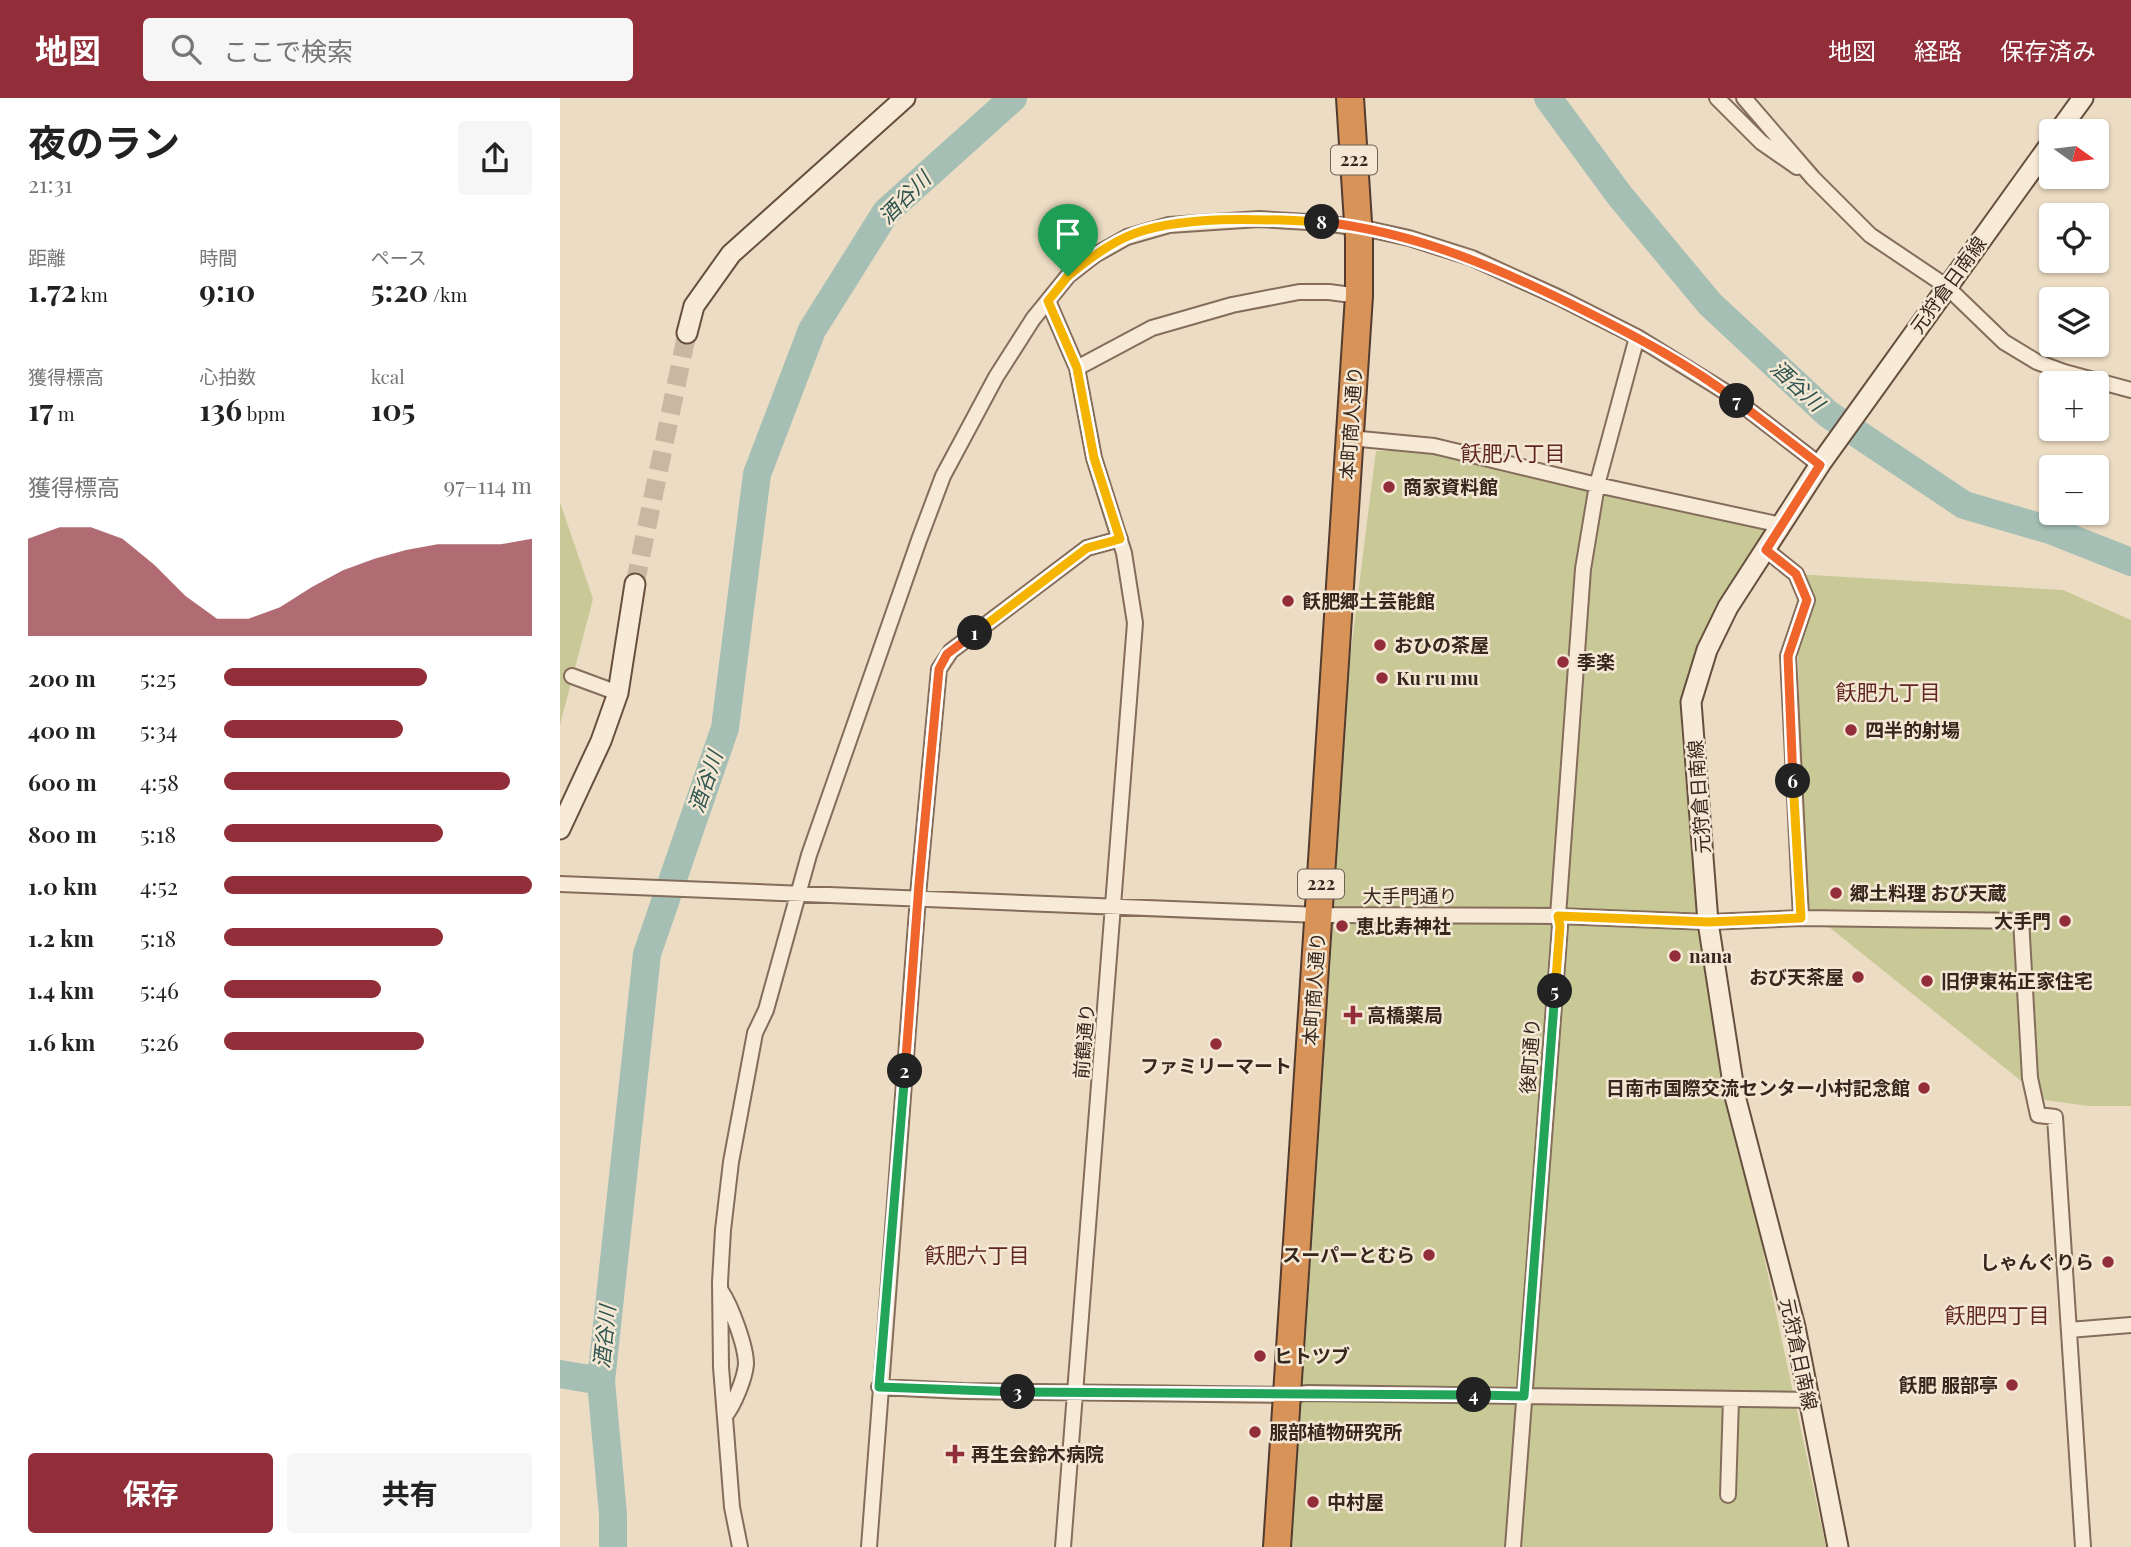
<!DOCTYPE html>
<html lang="ja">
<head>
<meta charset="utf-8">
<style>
  :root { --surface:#fff; --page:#f6f6f6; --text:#222; --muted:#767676; --accent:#912e39 }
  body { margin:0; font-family:"Playfair Display","Noto Sans JP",serif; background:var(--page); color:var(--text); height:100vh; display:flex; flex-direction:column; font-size:26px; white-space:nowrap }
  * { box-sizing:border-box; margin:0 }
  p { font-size:23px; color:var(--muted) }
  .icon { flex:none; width:38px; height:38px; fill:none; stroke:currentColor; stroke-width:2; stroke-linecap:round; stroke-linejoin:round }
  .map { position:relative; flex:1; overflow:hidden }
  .panel { display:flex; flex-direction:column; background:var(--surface); width:560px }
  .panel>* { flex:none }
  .needle { width:46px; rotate:104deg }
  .buttons { position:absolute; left:1479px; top:21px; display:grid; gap:14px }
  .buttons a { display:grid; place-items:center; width:70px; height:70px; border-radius:7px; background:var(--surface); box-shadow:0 2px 5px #0004; font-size:35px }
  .pin { position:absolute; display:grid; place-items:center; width:60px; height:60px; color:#fff; margin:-72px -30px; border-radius:50% 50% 50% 0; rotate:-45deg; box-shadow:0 0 7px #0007 }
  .pin .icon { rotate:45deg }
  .km { position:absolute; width:35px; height:35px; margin:-18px; border-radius:50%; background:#222; color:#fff; font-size:19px; line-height:35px; text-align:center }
  .round { display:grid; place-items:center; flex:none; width:74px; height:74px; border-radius:7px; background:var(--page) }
  .headline { display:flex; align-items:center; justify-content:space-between; height:119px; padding:0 28px }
  h1 { font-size:38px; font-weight:700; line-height:52px }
  .metrics { display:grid; grid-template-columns:repeat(3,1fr); gap:10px; height:119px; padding:7px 28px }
  .metrics div { display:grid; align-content:center }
  .metrics b { font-size:30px; font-weight:700 }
  .metrics small { font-size:19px; font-weight:400 }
  .metrics p { font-size:19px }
  .chart { height:196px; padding:14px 28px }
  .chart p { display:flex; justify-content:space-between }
  .chart svg { width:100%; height:126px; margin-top:7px; fill:var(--accent); opacity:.7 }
  .primary-button { display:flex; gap:14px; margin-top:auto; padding:14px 28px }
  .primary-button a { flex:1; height:80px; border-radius:7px; background:var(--accent); color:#fff; font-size:28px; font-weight:700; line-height:80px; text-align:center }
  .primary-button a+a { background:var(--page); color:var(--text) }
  ul { padding:0 28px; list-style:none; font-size:23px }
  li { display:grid; grid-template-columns:112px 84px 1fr; align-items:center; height:52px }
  li i { height:18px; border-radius:9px; background:var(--accent) }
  header { display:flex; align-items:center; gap:42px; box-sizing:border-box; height:98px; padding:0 35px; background:var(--accent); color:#fff }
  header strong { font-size:33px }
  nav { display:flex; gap:38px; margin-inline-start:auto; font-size:24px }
  .search { width:490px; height:63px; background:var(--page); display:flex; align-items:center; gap:18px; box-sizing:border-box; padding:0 24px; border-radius:7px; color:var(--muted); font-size:26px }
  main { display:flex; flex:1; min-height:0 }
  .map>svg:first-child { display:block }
</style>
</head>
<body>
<header>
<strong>地図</strong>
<div class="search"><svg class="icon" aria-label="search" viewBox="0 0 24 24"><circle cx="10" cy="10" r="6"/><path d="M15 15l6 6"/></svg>ここで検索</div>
<nav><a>地図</a><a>経路</a><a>保存済み</a></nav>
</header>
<main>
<section class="panel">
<div class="headline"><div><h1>夜のラン</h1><p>21:31</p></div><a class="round"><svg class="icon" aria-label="share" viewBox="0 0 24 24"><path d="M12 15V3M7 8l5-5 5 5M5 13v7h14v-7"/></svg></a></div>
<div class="metrics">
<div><p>距離</p><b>1.72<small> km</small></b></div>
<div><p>時間</p><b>9:10</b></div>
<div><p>ペース</p><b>5:20<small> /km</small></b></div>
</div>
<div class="metrics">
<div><p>獲得標高</p><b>17<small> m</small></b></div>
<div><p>心拍数</p><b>136<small> bpm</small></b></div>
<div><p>kcal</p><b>105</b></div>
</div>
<div class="chart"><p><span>獲得標高</span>97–114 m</p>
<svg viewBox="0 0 160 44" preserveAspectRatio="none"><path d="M0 44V10L10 6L20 6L30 10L40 19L50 30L60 38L70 38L80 34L90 27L100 21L110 17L120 14L130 12L140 12L150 12L160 10V44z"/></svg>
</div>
<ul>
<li><b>200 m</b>5:25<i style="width:66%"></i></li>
<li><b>400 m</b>5:34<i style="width:58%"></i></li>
<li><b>600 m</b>4:58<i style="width:93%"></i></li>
<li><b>800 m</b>5:18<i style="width:71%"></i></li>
<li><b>1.0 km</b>4:52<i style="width:100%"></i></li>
<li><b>1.2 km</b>5:18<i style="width:71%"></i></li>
<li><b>1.4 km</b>5:46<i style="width:51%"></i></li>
<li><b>1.6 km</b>5:26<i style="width:65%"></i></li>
</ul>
<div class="primary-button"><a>保存</a><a>共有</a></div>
</section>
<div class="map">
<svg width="1571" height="1449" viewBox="0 0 1571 1449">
  <rect width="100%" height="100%" fill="#ecdcc3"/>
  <path fill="#c9c998" d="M891 352 1211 425 1135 553 1121 629 1131 750 1158 884 1204 1158 1266 1449H731L789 568 816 353Z
    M0 404 33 501 0 627Z
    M1236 476 1503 492 1571 522V1008H1528L1485 1002 1244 809Z"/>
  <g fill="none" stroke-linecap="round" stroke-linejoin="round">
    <path stroke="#a5bfb5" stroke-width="28" d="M988 0 1060 98 1150 206 1268 316 1404 407 1490 432 1571 464
      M0 1276 41 1283
      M53 1449V1416L41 1283 87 856 165 630 197 376 252 232 326 114 453 0"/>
    <path stroke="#c8b8a2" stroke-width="19" stroke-dasharray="19 10" stroke-linecap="butt" d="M75 486 127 235"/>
    <defs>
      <path id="street" d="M1157 0 1201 44 1237 69
        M1184 0 1253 80 1310 137 1386 188 1444 244 1477 264 1504 274 1571 292
        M488 203 517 270 534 360 564 455 575 525 503 1449
        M517 270 592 230 672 207 739 194H769L799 198
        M790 340 874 348 1037 387 1221 427
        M1206 452 1236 476 1247 502 1228 558 1241 820
        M12 578 58 595
        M0 786 758 817 998 818 1148 824 1241 820 1469 823
        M1461 821 1470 980 1478 1017 1495 1019 1523 1449
        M161 1193C171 1208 186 1248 186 1266 185 1280 174 1307 165 1318
        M1509 1232 1571 1227
        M319 1289 403 1293 727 1297 748 1295 1250 1302
        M1168 1397 1171 1301
        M180 1449 172 1409 161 1269 160 1184 163 1132 171 1064 195 935 206 912 249 757 359 442 383 378 436 279 473 221 508 178 535 157 567 139 609 127 699 121 764 125 808 131 849 140 912 160 1000 200 1077 239 1164 293 1260 367
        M309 1449 359 786 379 571 391 553 527 450 560 441
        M953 1449 1000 828 998 818 1023 471 1037 387 1077 239"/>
      <path id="secondary" d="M1499 33 1523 0
        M127 235 134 208 171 156 345 0
        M0 731 41 643 58 595 75 486
        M1278 1449 1235 1229 1175 998 1148 824 1131 604 1147 552 1168 509 1261 365 1491 45"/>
      <path id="highway" d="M717 1449 799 198V140L790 0"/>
    </defs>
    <use href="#street" stroke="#856d5b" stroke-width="18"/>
    <use href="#secondary" stroke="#674f3e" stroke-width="23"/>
    <use href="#highway" stroke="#533c2f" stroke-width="30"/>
    <use href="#street" stroke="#f7ead6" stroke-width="14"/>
    <use href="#secondary" stroke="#f7ead6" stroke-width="19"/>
    <use href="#highway" stroke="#d79358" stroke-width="26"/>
  </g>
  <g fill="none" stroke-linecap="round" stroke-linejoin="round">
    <defs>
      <path id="split-1" d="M415 535 527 450 560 441 534 360 517 270 488 203 508 178"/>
      <path id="split-2" d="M345 973 359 786 379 571 387 556 415 535"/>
      <path id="split-3" d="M345 973 319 1289 458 1294"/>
      <path id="split-4" d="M458 1294 914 1297"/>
      <path id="split-5" d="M914 1297 964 1298 995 893"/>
      <path id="split-6" d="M995 893 1000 828 998 818 1148 824 1241 820 1233 683"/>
      <path id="split-7" d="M1177 303 1260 367 1206 452 1236 476 1247 502 1228 558 1233 683"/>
      <path id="split-8" d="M762 124C856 134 941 171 1025 213 1077 239 1130 267 1177 303"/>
      <path id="split-9" d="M508 178C526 163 544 149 566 139 617 116 706 121 762 124"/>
    </defs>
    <use href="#split-1" stroke="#fff" stroke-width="14"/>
    <use href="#split-2" stroke="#fff" stroke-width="14"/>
    <use href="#split-3" stroke="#fff" stroke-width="14"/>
    <use href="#split-4" stroke="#fff" stroke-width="14"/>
    <use href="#split-5" stroke="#fff" stroke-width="14"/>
    <use href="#split-6" stroke="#fff" stroke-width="14"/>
    <use href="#split-7" stroke="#fff" stroke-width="14"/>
    <use href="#split-8" stroke="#fff" stroke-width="14"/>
    <use href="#split-9" stroke="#fff" stroke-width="14"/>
    <use href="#split-1" stroke="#f5b400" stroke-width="9"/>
    <use href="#split-2" stroke="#f0652b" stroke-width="9"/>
    <use href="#split-3" stroke="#22a559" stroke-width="9"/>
    <use href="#split-4" stroke="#22a559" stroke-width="9"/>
    <use href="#split-5" stroke="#22a559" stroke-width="9"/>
    <use href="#split-6" stroke="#f5b400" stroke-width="9"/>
    <use href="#split-7" stroke="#f0652b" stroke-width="9"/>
    <use href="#split-8" stroke="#f0652b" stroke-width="9"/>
    <use href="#split-9" stroke="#f5b400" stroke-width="9"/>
  </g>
  <g fill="#912e39" stroke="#f4e7d3" stroke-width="2.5">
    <circle cx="829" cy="389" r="7"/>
    <circle cx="728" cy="503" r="7"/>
    <circle cx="820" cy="547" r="7"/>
    <circle cx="1003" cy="564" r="7"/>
    <circle cx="822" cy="580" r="7"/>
    <circle cx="1291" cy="632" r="7"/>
    <circle cx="1276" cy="795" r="7"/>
    <circle cx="1505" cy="823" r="7"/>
    <circle cx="782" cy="828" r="7"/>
    <circle cx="1115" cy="858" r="7"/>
    <circle cx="1298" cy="879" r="7"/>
    <circle cx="1367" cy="883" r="7"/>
    <path d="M789.5 906.5h7v7h7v7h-7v7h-7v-7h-7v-7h7z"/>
    <circle cx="656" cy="946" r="7"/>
    <circle cx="1364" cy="990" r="7"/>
    <circle cx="869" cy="1157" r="7"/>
    <circle cx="1548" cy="1164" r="7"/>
    <circle cx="700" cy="1258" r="7"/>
    <circle cx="1452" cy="1287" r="7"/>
    <circle cx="695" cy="1334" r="7"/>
    <path d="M391.5 1345.5h7v7h7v7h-7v7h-7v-7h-7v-7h7z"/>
    <circle cx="753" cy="1404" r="7"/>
  </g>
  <g text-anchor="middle" stroke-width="5" stroke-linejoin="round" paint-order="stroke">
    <g fill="#f4e7d3" stroke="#6f6154" stroke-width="2">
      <rect x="771" y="47.5" width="46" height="29" rx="5"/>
      <rect x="738" y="771.5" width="46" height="29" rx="5"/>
    </g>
    <g font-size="18" font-weight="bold" fill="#36271e">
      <text x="794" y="68">222</text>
      <text x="761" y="792">222</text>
    </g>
    <g font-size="19" fill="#36271e" stroke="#f4e7d3">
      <text transform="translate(1388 187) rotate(-54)" y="7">元狩倉日南線</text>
      <text transform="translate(791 325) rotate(-86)" y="7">本町商人通り</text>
      <text transform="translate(1139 699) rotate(-94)" y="7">元狩倉日南線</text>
      <text x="850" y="805">大手門通り</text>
      <text transform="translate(754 891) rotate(-86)" y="7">本町商人通り</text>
      <text transform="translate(524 943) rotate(-85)" y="7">前鶴通り</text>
      <text transform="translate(970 958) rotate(-86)" y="7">後町通り</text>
      <text transform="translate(1239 1256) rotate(78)" y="7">元狩倉日南線</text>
    </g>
    <g font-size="19" font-weight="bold" fill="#36271e" stroke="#f4e7d3" text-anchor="start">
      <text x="843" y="396">商家資料館</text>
      <text x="742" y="510">飫肥郷土芸能館</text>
      <text x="834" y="554">おひの茶屋</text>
      <text x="1017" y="571">季楽</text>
      <text x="836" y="587">Ku ru mu</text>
      <text x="1305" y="639">四半的射場</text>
      <text x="1290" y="802">郷土料理 おび天蔵</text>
      <text x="1491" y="830" text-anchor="end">大手門</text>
      <text x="796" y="835">恵比寿神社</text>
      <text x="1129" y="865">nana</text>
      <text x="1284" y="886" text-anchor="end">おび天茶屋</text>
      <text x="1381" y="890">旧伊東祐正家住宅</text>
      <text x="807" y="924">高橋薬局</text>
      <text x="656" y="975" text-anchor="middle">ファミリーマート</text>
      <text x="1350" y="997" text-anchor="end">日南市国際交流センター小村記念館</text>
      <text x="855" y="1164" text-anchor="end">スーパーとむら</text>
      <text x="1534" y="1171" text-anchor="end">しゃんぐりら</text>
      <text x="714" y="1265">ヒトツブ</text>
      <text x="1438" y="1294" text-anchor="end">飫肥 服部亭</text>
      <text x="709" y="1341">服部植物研究所</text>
      <text x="411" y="1363">再生会鈴木病院</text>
      <text x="767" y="1411">中村屋</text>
    </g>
    <g font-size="21" font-style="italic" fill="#2e554f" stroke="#f4e7d3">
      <text transform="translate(345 100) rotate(-45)" y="7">酒谷川</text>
      <text transform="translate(1237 288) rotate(43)" y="7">酒谷川</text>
      <text transform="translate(146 684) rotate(-71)" y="7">酒谷川</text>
      <text transform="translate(45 1239) rotate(-84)" y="7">酒谷川</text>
    </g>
    <g font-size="21" fill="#602720" stroke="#f4e7d3">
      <text x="953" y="363">飫肥八丁目</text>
      <text x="1328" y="602">飫肥九丁目</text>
      <text x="417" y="1165">飫肥六丁目</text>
      <text x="1437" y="1225">飫肥四丁目</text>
    </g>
  </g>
</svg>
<div class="buttons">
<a><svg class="needle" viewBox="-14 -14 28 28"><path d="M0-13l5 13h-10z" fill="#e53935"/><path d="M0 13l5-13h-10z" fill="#767676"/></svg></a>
<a><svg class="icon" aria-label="locate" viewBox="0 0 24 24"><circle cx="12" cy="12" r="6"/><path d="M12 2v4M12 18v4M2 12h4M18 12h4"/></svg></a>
<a><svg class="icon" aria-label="layers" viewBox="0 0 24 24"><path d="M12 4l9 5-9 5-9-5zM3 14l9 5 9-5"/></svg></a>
<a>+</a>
<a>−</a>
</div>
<div class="pin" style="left:508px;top:178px;background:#1e9e55"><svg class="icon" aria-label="arrive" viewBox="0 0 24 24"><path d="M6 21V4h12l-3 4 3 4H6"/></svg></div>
<b class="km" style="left:415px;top:535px">1</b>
<b class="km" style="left:345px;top:973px">2</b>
<b class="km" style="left:458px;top:1294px">3</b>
<b class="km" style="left:914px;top:1297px">4</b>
<b class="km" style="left:995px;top:893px">5</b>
<b class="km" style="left:1233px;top:683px">6</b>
<b class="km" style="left:1177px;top:303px">7</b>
<b class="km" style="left:762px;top:124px">8</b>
</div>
</main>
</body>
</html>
